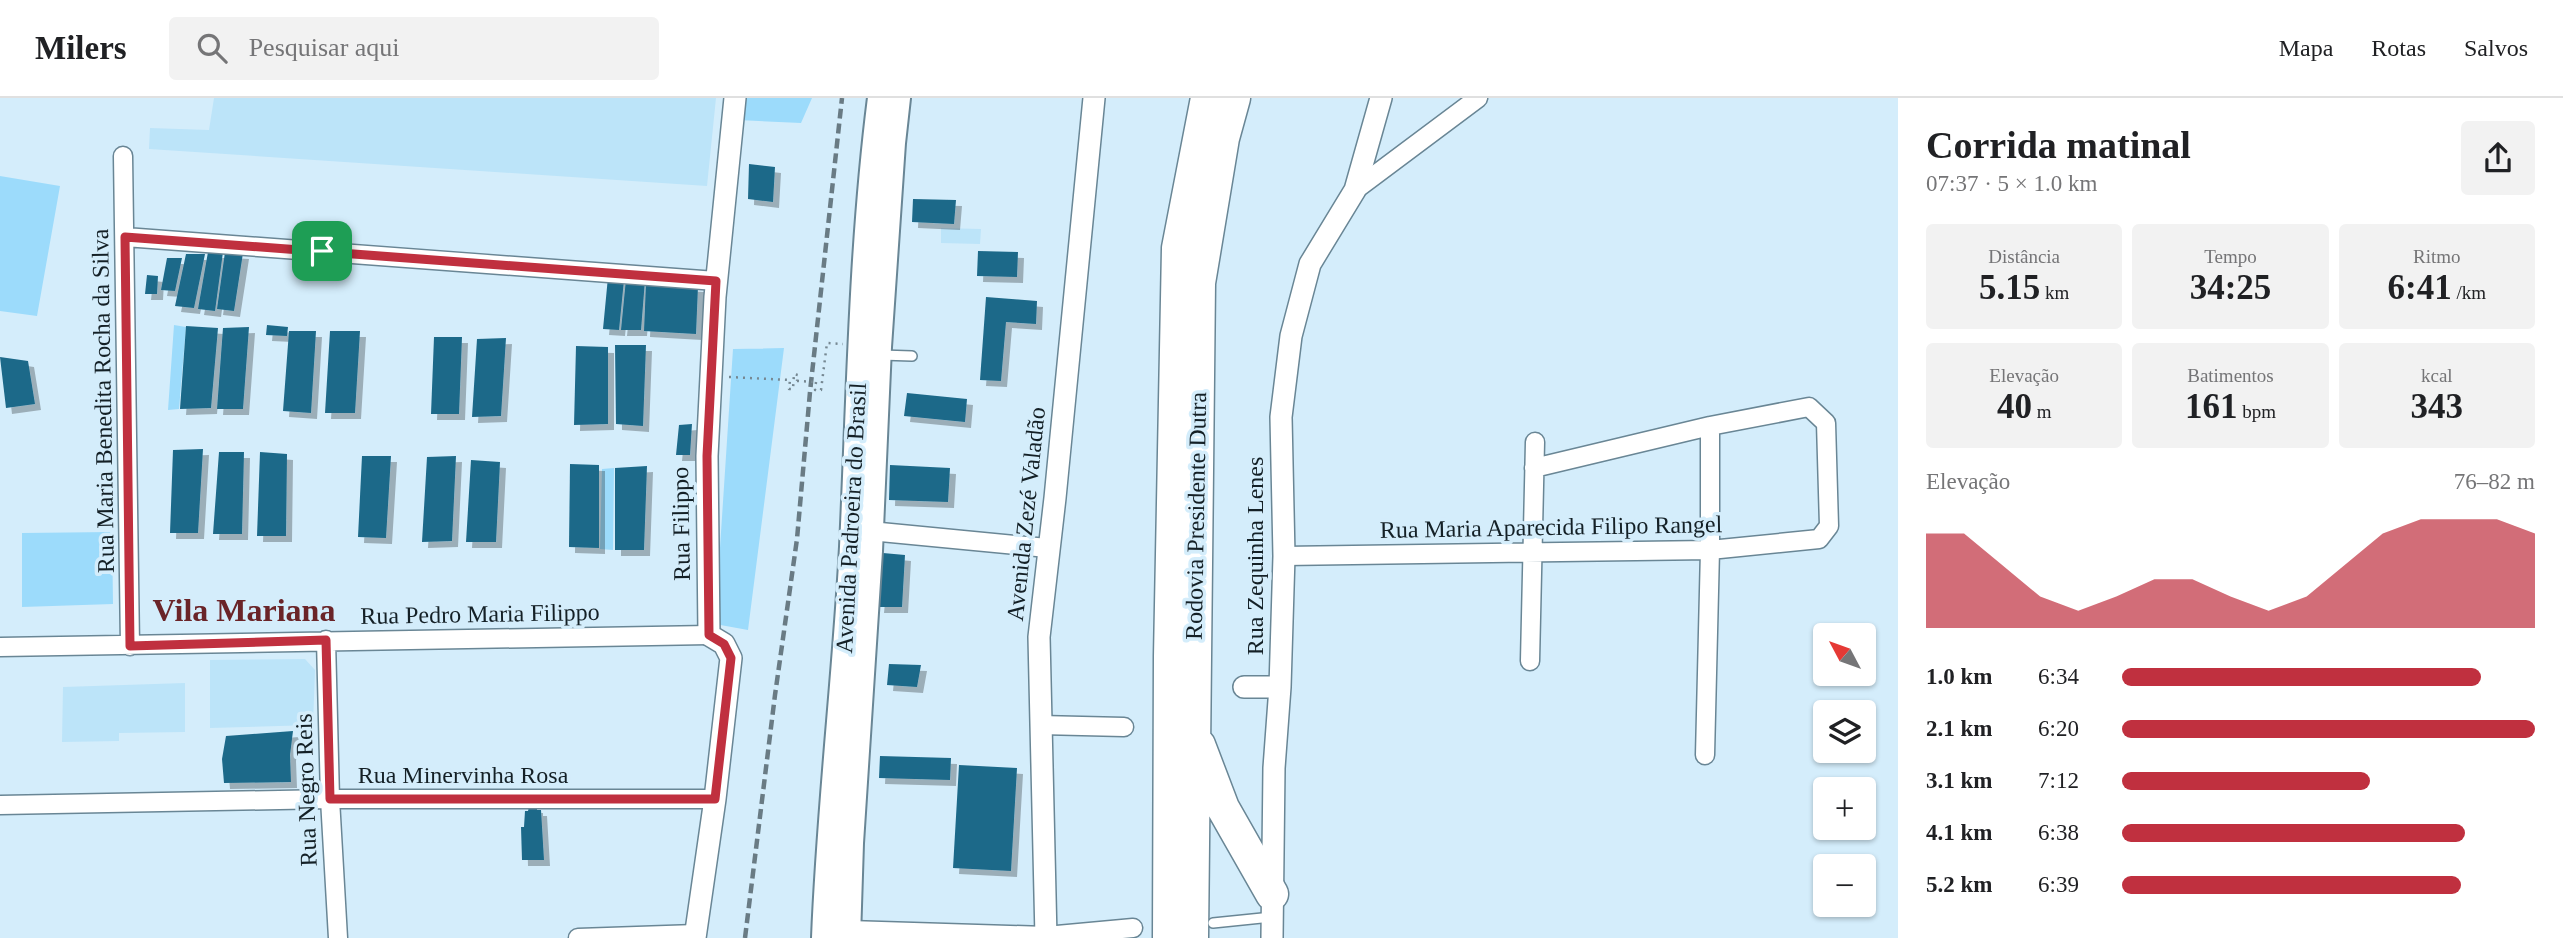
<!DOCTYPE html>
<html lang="pt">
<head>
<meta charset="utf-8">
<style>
  :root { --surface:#fff; --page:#f2f2f2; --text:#202124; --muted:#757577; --line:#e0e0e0; --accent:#c0303f }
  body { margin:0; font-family:Georgia,serif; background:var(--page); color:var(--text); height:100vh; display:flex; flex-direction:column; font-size:26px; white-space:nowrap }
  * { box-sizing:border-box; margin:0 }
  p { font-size:23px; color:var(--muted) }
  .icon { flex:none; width:38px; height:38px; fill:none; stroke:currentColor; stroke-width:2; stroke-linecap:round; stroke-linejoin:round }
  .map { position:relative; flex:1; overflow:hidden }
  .side { display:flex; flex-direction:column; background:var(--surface); width:665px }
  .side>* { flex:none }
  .needle { width:46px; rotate:311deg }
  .tools { position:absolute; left:1813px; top:525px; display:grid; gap:14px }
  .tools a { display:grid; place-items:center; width:63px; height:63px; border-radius:7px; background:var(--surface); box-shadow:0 2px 5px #0004; font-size:35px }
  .pin { position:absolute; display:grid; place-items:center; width:60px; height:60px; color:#fff; margin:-30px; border-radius:14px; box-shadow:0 4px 10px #0006 }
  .round { display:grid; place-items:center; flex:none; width:74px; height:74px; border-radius:7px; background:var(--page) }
  .headline { display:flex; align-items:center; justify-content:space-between; height:119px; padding:0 28px }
  h1 { font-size:38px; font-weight:600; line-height:52px }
  .metrics { display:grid; grid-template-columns:repeat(3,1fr); gap:10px; height:119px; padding:7px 28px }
  .metrics div { display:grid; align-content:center; border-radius:7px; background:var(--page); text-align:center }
  .metrics b { font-size:35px; font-weight:600 }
  .metrics small { font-size:19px; font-weight:400 }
  .metrics p { font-size:19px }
  .chart { height:196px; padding:14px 28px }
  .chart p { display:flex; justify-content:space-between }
  .chart svg { width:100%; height:126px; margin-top:7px; fill:var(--accent); opacity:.7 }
  ul { padding:0 28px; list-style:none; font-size:23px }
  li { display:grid; grid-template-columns:112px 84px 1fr; align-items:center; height:52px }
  li i { height:18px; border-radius:9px; background:var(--accent) }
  header { display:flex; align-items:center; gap:42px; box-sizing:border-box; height:98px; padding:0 35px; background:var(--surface); border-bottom:2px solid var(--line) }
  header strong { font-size:33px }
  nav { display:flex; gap:38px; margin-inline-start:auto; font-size:24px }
  .search { width:490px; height:63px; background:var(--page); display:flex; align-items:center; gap:18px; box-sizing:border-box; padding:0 24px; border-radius:7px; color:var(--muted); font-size:26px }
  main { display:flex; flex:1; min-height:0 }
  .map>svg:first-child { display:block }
</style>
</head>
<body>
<header>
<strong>Milers</strong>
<div class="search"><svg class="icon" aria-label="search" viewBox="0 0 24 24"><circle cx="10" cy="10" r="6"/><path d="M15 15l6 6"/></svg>Pesquisar aqui</div>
<nav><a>Mapa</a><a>Rotas</a><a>Salvos</a></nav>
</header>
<main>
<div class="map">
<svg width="1898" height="840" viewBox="0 0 1898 840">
  <defs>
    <filter id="shadow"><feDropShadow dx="6" dy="6" stdDeviation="0" flood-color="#0004"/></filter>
  </defs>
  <rect width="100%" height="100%" fill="#d4edfb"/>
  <path fill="#bce4f9" d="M214 0H716L707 88 149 51 150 30 209 32Z
    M941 130 981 131 980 146 941 145Z
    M305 561 315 572 313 627 210 630V562Z
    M185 585V634L119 635V643L62 644 63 589Z"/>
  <path fill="#9cdbfb" d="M741 0H812L801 25 738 22Z
    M0 78 60 88 37 218 0 213Z
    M174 227 186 229 179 311 168 312Z
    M784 250 748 532 715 526 733 251Z
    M614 370 613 452 600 451 602 371Z
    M112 434 113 506 22 509V435Z"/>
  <path fill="#1c6989" filter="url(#shadow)" d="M749 66 775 69 773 104 748 101Z
    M913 101 956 102 954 126 912 124Z
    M978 153 1018 154 1017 179 977 178Z
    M208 154H223L215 213 198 211Z
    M225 154 243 155 234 213 217 211Z
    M186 156H205L194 210 175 208Z
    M167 160H182L175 193 161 192Z
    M147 177 158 178 157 196H145Z
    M608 179 624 182 619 232 603 231Z
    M626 181 645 182 641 232H621Z
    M646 185 698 188 696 236 644 233Z
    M986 199 1037 203 1036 226 1006 224 1001 283 980 282Z
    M267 227 288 229 287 238 266 237Z
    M186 228 218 230 211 310 180 311Z
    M249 229 243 311H217L223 230Z
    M289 233H316L311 315 283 313Z
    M330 233H360L355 315H325Z
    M434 239H462L459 316H431Z
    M506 240 501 318 472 319 477 241Z
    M615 247H646L643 328 616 326Z
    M576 248 608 249V326L574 327Z
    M0 259 28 263 35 306 6 310Z
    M907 295 967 301 965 324 904 318Z
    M692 326 690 357H676L679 327Z
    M203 351 198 435H170L173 352Z
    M219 354H244L242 436H213Z
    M260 354 287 356 286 438H257Z
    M362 358H391L386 440 358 439Z
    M456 358 452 443 422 444 427 359Z
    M471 362 500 364 496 444H466Z
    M570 366 599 367V450L569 449Z
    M890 367 950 370 948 404 889 402Z
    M647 368 644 452H615V370Z
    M883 455 905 457 902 509H878Z
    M889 566 921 567 917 589 887 587Z
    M293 633 290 657 291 684 224 685 222 661 226 638Z
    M880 658 951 660 950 682 879 680Z
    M959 667 1017 670 1011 773 953 770Z
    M529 709H537V712H541L544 762H522L521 729H524L525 713H528Z"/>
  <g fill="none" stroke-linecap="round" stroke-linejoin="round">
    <defs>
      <path id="service" d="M881 257 912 258
        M1213 825 1272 819"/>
      <path id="minor" d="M123 58 130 548
        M1355 92 1478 0
        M125 139 716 183
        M870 433 1047 450
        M1284 458 1710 452 1819 441 1829 428 1826 325 1809 309 1710 328 1534 370
        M326 542 330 701 338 840
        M0 549 709 537
        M1530 563 1535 344
        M1040 627 1124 629
        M1705 657 1710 452V328
        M0 707 330 701H715
        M849 832 1046 838 1133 830
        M578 840 696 836"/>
      <path id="tertiary" d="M1244 589H1280
        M695 840 715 701 731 560 724 546 709 537 707 358 715 199 735 0
        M1046 840 1039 539 1055 400 1094 0
        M1272 840 1274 670 1280 589 1284 458 1281 319 1291 238 1310 166 1355 92 1381 0"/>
      <path id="secondary" d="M824 840C829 710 845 579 852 449 859 300 861 149 880 0
        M848 840 851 745 870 453 879 249 893 45 898 0"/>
      <path id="motorway" d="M1199 647 1223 710 1272 796
        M1169 840 1170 558 1178 150 1207 0
        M1192 840 1199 185 1223 40 1234 0"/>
    </defs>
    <use href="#service" stroke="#698695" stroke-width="12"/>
    <use href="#minor" stroke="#698695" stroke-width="21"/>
    <use href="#tertiary" stroke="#698695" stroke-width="24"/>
    <use href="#secondary" stroke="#698695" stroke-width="28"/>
    <use href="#motorway" stroke="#698695" stroke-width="35"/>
    <path stroke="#768892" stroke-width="2.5" stroke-dasharray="2 5" stroke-linecap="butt" d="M729 279 790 282 789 291H793L794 276 798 277 797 283
      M816 284 815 292H821L827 245 843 246"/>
    <use href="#service" stroke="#fff" stroke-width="9"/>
    <use href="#minor" stroke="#fff" stroke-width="18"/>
    <use href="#tertiary" stroke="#fff" stroke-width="21"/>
    <use href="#secondary" stroke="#fff" stroke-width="24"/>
    <use href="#motorway" stroke="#fff" stroke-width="32"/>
    <path stroke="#697b84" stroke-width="4.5" stroke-dasharray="10 5" stroke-linecap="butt" d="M745 840 775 597 797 441 810 294 842 0"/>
    <path stroke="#768892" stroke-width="2.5" stroke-dasharray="2 5" stroke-linecap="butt" d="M797 283 816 284"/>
  </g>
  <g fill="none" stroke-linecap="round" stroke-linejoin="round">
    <defs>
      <path id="route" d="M125 139 716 183 707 358 709 537 724 546 731 560 715 701H330L326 542 130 548Z"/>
    </defs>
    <use href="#route" stroke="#fff" stroke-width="14"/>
    <use href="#route" stroke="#c0303f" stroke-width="9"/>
  </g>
  <g text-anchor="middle" stroke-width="7" stroke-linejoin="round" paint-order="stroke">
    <g font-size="24" fill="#142026" stroke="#d4edfb">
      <text transform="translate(103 303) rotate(-91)" y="8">Rua Maria Benedita Rocha da Silva</text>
      <text transform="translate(1026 416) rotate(-84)" y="8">Avenida Zezé Valadão</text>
      <text transform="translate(1196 418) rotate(-89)" y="8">Rodovia Presidente Dutra</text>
      <text transform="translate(851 420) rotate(-87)" y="8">Avenida Padroeira do Brasil</text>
      <text transform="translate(681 426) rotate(-91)" y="8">Rua Filippo</text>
      <text transform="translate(1551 429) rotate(-1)" y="8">Rua Maria Aparecida Filipo Rangel</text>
      <text transform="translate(1255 458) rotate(-90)" y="8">Rua Zequinha Lenes</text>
      <text transform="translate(480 516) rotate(-1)" y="8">Rua Pedro Maria Filippo</text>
      <text x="463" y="685">Rua Minervinha Rosa</text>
      <text transform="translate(306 692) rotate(-92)" y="8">Rua Negro Reis</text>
    </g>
    <g font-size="32" font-weight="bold" fill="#6a2428" stroke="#d4edfb">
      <text x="244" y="523">Vila Mariana</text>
    </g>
  </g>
</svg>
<div class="tools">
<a><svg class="needle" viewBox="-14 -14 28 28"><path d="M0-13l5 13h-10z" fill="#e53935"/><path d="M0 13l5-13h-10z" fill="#757577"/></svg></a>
<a><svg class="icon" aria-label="layers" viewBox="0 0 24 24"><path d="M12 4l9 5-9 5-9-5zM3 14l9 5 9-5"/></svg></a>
<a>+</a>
<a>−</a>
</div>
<div class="pin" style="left:322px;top:153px;background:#1e9e55"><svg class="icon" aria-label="arrive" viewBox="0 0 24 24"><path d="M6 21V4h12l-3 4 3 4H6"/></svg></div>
</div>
<section class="side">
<div class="headline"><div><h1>Corrida matinal</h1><p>07:37 · 5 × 1.0 km</p></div><a class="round"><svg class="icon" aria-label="share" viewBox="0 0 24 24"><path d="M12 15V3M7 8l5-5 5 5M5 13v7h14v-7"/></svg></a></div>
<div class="metrics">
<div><p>Distância</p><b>5.15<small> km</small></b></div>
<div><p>Tempo</p><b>34:25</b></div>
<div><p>Ritmo</p><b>6:41<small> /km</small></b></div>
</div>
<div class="metrics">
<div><p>Elevação</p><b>40<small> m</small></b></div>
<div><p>Batimentos</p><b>161<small> bpm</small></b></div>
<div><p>kcal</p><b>343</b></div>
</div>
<div class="chart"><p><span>Elevação</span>76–82 m</p>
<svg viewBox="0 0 160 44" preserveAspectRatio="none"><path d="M0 44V11L10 11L20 22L30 33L40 38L50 33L60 27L70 27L80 33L90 38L100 33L110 22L120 11L130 6L140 6L150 6L160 11V44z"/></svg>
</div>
<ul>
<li><b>1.0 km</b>6:34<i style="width:87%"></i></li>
<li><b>2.1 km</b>6:20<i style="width:100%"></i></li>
<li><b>3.1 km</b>7:12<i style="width:60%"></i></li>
<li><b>4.1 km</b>6:38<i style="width:83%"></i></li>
<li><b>5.2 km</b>6:39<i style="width:82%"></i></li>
</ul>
</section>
</main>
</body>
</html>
